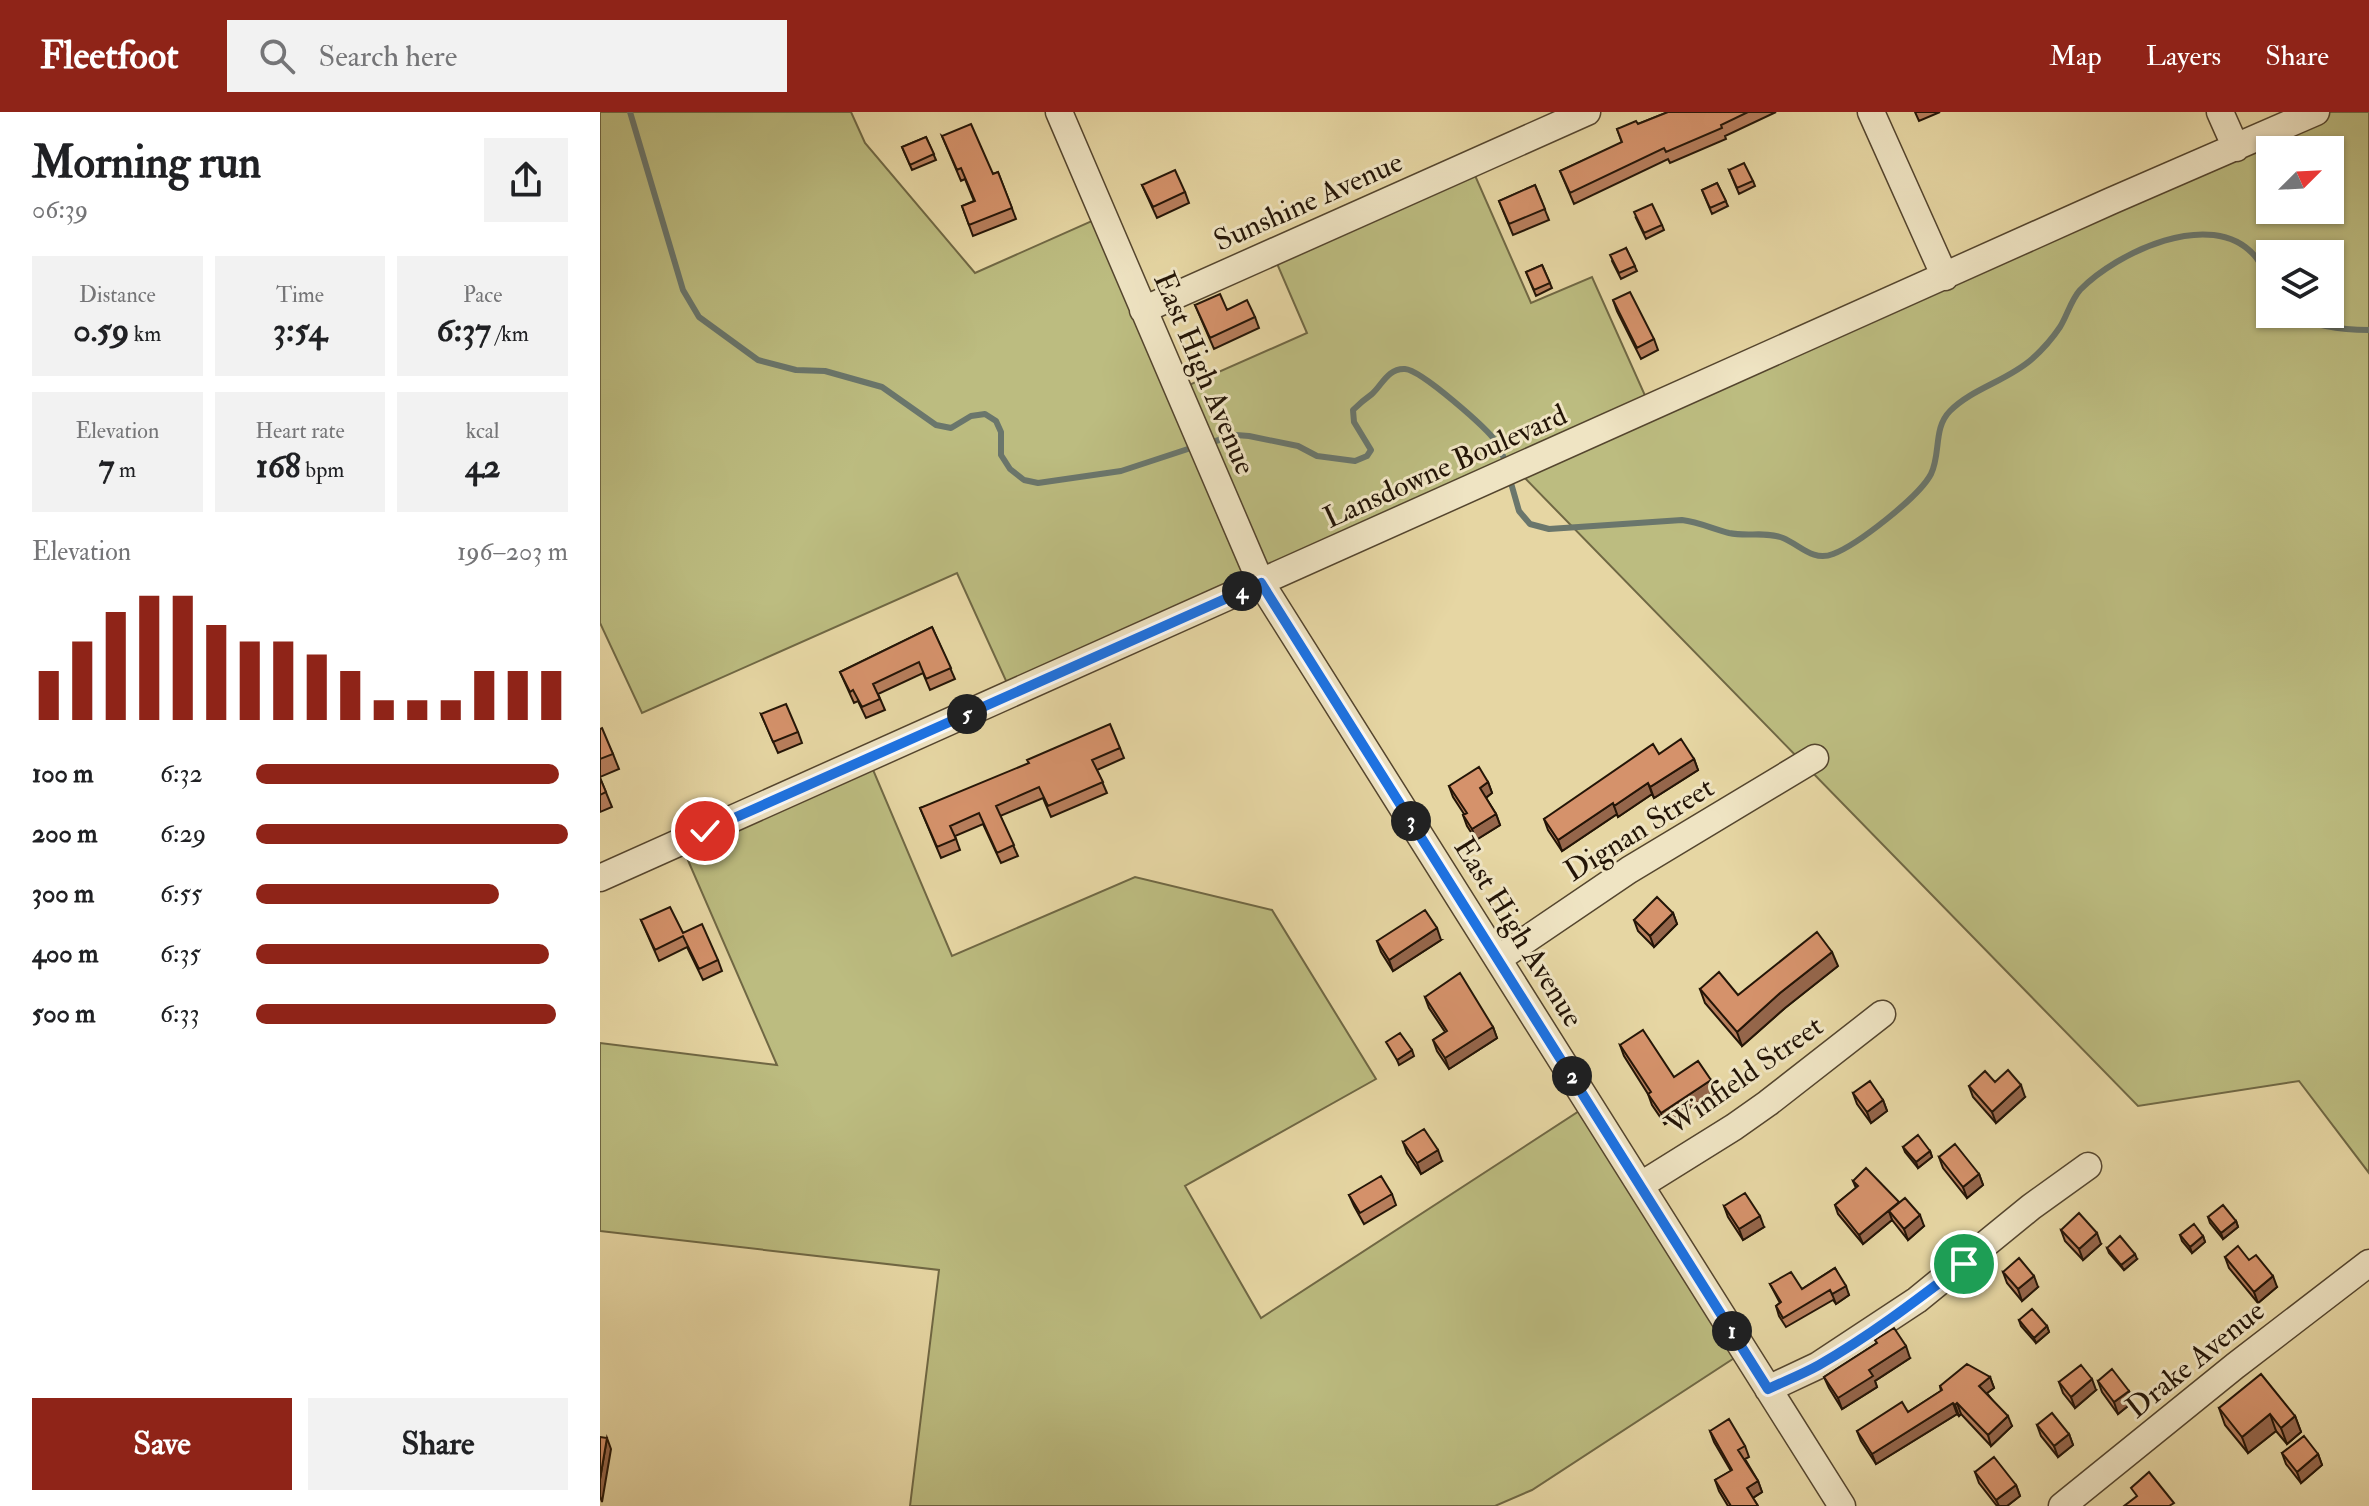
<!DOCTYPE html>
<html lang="en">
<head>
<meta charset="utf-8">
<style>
  :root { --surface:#fff; --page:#f2f2f2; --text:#202124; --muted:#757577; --accent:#8f2418 }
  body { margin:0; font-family:"IM FELL Double Pica",serif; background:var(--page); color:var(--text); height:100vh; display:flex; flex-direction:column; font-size:30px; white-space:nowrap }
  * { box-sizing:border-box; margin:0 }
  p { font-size:26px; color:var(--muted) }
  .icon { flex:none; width:44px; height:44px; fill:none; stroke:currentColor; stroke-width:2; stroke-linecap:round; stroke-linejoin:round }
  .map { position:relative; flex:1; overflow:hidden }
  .sheet { display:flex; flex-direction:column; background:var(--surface); width:600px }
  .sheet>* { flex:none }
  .needle { width:52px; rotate:66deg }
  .tools { position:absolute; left:1656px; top:24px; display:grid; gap:16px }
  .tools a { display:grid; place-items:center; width:88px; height:88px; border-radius:0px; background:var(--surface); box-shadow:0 2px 6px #0004; font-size:40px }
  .pin { position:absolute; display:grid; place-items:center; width:68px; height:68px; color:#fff; margin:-34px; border:4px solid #fff; border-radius:50%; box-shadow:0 2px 8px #0007 }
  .km { position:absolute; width:40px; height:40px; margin:-20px; border-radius:50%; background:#222; color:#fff; font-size:22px; line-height:40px; text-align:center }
  .round { display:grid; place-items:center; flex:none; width:84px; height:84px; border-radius:0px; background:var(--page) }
  .summary { display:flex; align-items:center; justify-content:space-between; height:136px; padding:0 32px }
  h1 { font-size:44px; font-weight:700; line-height:60px }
  .figures { display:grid; grid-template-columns:repeat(3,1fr); gap:12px; height:136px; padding:8px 32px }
  .figures div { display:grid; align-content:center; border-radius:0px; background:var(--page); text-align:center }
  .figures b { font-size:34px; font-weight:700 }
  .figures small { font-size:22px; font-weight:400 }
  .figures p { font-size:22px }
  .chart { height:224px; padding:16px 32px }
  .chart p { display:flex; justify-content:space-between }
  .chart svg { width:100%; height:144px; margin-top:8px; stroke:var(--accent); stroke-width:6 }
  .button { display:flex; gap:16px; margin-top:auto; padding:16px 32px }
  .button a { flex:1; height:92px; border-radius:0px; background:var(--accent); color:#fff; font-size:32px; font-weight:700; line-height:92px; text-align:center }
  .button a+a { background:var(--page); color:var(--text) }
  ul { padding:0 32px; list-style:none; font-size:26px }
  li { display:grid; grid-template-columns:128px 96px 1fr; align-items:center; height:60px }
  li i { height:20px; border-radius:10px; background:var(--accent) }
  header { display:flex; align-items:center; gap:48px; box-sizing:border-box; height:112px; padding:0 40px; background:var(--accent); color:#fff }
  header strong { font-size:38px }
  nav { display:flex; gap:44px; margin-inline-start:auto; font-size:28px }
  .search { width:560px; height:72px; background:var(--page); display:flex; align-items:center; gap:20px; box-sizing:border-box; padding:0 28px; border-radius:0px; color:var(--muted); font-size:30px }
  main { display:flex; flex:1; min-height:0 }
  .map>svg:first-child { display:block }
</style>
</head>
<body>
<header>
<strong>Fleetfoot</strong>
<div class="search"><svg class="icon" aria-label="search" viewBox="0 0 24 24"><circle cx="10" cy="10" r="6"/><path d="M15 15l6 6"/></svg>Search here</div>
<nav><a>Map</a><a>Layers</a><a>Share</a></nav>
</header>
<main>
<section class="sheet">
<div class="summary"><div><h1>Morning run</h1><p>06:39</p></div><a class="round"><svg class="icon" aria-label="share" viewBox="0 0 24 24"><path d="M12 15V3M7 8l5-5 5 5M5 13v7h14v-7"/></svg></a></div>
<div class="figures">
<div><p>Distance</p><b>0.59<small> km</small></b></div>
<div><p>Time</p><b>3:54</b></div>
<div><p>Pace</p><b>6:37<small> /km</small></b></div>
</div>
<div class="figures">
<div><p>Elevation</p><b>7<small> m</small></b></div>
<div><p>Heart rate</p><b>168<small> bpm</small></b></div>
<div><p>kcal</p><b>42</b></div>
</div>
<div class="chart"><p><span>Elevation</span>196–203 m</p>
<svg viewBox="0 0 160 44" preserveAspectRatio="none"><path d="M5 44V29M15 44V20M25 44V11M35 44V6M45 44V6M55 44V15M65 44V20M75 44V20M85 44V24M95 44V29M105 44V38M115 44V38M125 44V38M135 44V29M145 44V29M155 44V29"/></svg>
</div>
<ul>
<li><b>100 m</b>6:32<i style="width:97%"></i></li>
<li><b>200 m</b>6:29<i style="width:100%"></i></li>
<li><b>300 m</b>6:55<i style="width:78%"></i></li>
<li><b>400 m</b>6:35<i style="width:94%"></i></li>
<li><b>500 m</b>6:33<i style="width:96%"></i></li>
</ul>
<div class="button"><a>Save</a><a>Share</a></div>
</section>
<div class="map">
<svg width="1769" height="1394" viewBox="0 0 1769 1394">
  <rect width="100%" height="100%" fill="#e6d6a3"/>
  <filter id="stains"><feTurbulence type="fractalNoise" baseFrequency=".0025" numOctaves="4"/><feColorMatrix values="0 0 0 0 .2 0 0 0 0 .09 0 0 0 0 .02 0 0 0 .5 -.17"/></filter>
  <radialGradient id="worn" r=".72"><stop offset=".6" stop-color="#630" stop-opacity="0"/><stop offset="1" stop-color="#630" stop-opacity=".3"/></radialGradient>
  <path fill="#bcbc80" stroke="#706844" stroke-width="2" fill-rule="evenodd" d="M0 0H251L265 31 375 161 503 104 578 278 707 221 672 140 870 52 931 191 992 165 1051 297 1716 0H1769V1061L1699 969 1538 994 916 357 412 582 357 461 42 601 0 511ZM1670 38H1730V98H1670ZM1670 142H1730V202H1670Z
    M268 646 352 844 535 765 672 798 776 967 585 1074 661 1206 990 992 1145 1239 932 1378 895 1394H310L339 1158 0 1119V931L177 953 80 730Z"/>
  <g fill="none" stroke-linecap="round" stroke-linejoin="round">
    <path stroke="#6a766c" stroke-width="6" d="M30 0 83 178 99 205 158 248 196 258 225 259 282 275 336 313 351 316 371 304 385 302 396 309 401 320V343L410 357 424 368 438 371 521 359 594 335
      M1692 202C1716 215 1742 218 1769 218
      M609 331 636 323 649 324 698 334 717 344 755 349 767 344 771 338 754 310 753 298C759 292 765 287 772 282 782 273 788 256 805 257 821 258 887 316 897 331 901 337 904 346 906 354
      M909 364 919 399 930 412 949 417 1082 408C1099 410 1113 417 1129 421 1148 425 1165 419 1183 426 1200 433 1213 450 1233 442 1257 433 1319 385 1331 362 1341 342 1333 316 1350 299 1373 276 1407 269 1432 247 1442 238 1452 227 1460 215 1467 204 1471 188 1480 178 1516 141 1611 95 1654 143 1662 151 1665 165 1670 175"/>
    <defs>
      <path id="minor" d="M459 0 661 471 1242 1394
        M1271 0 1345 165
        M1620 0 1636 36
        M543 198 987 0
        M0 766 1511 89 1716 0
        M898 847 1029 758 1215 646
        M1041 1073 1134 1015 1168 991 1282 902
        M1168 1277 1217 1254 1317 1188 1431 1095 1488 1054
        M1462 1394 1635 1254 1769 1151"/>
    </defs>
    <use href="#minor" stroke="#54452e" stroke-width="29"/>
    <use href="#minor" stroke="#efe4c3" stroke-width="26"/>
  </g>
  <path fill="#b77e5c" stroke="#241507" stroke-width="2" d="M1068 0H1176L1125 24 1126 27 1070 51 1068 47 974 92 960 59 1022 31 1017 17 1038 12Z
    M1315 0H1340L1319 9Z
    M342 24 393 62 398 60 416 107 373 124 362 94 374 89 365 67 361 69Z
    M326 25 336 48 312 58 302 35Z
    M1129 58 1153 69 1155 74 1139 82Z
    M1117 71 1128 94 1112 102 1102 78Z
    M542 73 585 80 589 91 557 106Z
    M935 73 949 108 913 123 899 89Z
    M1036 106 1062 113 1064 118 1046 127Z
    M1026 136 1037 159 1021 167 1012 149Z
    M942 153 952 176 936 184 926 160Z
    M1013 188 1054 227 1058 238 1041 247 1017 199Z
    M595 193 627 198 655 205 659 216 614 237Z
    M332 515 355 567 330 578 323 561 278 582 285 598 266 606 258 589 254 591 240 560Z
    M161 602 198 620 202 631 178 641Z
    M0 617 13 642 19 657 0 665Z
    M520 636 524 646 497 658 507 681 451 705 443 686 400 704 418 744 401 751 383 712 355 724 360 738 341 746 320 696Z
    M1059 642 1094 647 1098 658 1054 686 1052 682 1018 705 1017 702 962 739 948 718 944 707Z
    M0 666 12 695 0 700Z
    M888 670 892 681 886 686 896 702 900 713 876 728 867 714 863 703 864 702 853 685 849 674Z
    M1073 801 1077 812 1054 835 1038 819 1034 808Z
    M41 808 83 821 118 848 122 859 103 868 87 835 59 849Z
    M841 828 793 859 781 840 777 829Z
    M1238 854 1185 896 1142 934 1105 891 1100 877 1138 883Z
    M825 885 893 915 897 926 849 957 837 939 833 928 845 920 829 896Z
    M1020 933 1074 965 1115 979 1065 1012 1052 993 1048 982 1024 944Z
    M1395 970 1425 985 1396 1011 1373 985 1369 974Z
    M1253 981 1283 988 1287 999 1271 1011 1257 992Z
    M803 1030 842 1049 821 1062 807 1041Z
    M1303 1035 1330 1039 1332 1045 1318 1056 1305 1040Z
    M1339 1045 1379 1062 1383 1073 1367 1086 1343 1056Z
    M1253 1069 1299 1091 1324 1114 1308 1128 1292 1108 1263 1132 1238 1102 1235 1093 1256 1076Z
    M792 1082 796 1093 764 1112 754 1094 749 1083Z
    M1124 1094 1164 1115 1143 1128 1128 1105Z
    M1608 1105 1636 1109 1638 1115 1623 1127 1610 1111Z
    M1461 1118 1501 1132 1483 1148 1465 1129Z
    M1580 1123 1603 1124 1605 1130 1592 1141 1582 1129Z
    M1507 1136 1537 1147 1524 1158 1509 1141Z
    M1625 1145 1649 1148 1677 1175 1658 1191 1629 1156Z
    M1235 1156 1249 1183 1236 1192 1233 1188 1186 1215 1179 1204 1176 1194 1180 1191 1170 1172 1202 1177Z
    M1403 1160 1438 1175 1422 1189 1407 1171Z
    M1419 1208 1447 1214 1449 1220 1436 1231 1421 1214Z
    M1275 1228 1310 1246 1275 1269 1277 1275 1242 1297 1229 1276 1224 1265 1277 1231Z
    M1390 1265 1394 1276 1387 1281 1412 1314 1391 1334 1361 1302 1359 1304 1357 1302 1276 1352 1261 1329 1257 1319 1308 1300 1341 1279 1340 1274Z
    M1498 1269 1529 1279 1533 1290 1518 1302 1502 1280Z
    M1459 1270 1496 1278 1475 1296 1463 1281Z
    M1619 1296 1695 1304 1701 1320 1687 1332 1676 1319 1648 1341 1625 1313Z
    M1437 1313 1469 1322 1473 1333 1458 1345 1441 1324Z
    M1110 1319 1145 1334 1149 1345 1145 1347 1158 1369 1162 1380 1153 1386 1158 1394H1128L1119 1379 1115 1368 1131 1359 1114 1330Z
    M1682 1341 1718 1342 1722 1353 1701 1371 1686 1352Z
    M1375 1360 1416 1373 1420 1384 1407 1394H1397L1379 1371Z"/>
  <path fill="#95664b" stroke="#241507" stroke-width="2" d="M1094 647 1098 658 1054 686 1050 675Z
    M888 670 892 681 884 687 880 676Z
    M1048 671 1052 682 1018 705 1014 694Z
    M1013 691 1017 702 962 739 958 728Z
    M896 702 900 713 876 728 872 717Z
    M1073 801 1077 812 1054 835 1050 824Z
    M837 816 841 828 793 859 789 848Z
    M1232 840 1238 854 1185 896 1142 934 1137 920 1180 881Z
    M893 915 897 926 849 957 845 946Z
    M812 938 814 944 799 953 797 948Z
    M1111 968 1115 979 1065 1012 1061 1001Z
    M1421 973 1425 985 1396 1011 1392 1000Z
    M1283 988 1287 999 1271 1011 1267 1000Z
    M838 1038 842 1049 821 1062 817 1051Z
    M1330 1039 1332 1045 1318 1056 1316 1050Z
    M1379 1062 1383 1073 1367 1086 1363 1075Z
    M1299 1090 1289 1099 1292 1108 1263 1132 1259 1123Z
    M1320 1103 1324 1114 1308 1128 1304 1117Z
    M1160 1104 1164 1115 1143 1128 1139 1117Z
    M1636 1109 1638 1115 1623 1127 1621 1121Z
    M1497 1121 1501 1132 1483 1148 1479 1137Z
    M1603 1124 1605 1130 1592 1141 1590 1135Z
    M1535 1142 1537 1147 1524 1158 1521 1153Z
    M1434 1164 1438 1175 1422 1189 1418 1177Z
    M1673 1164 1677 1175 1658 1191 1654 1180Z
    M1246 1174 1249 1183 1236 1192 1232 1182Z
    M1447 1214 1449 1220 1436 1231 1434 1226Z
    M1306 1234 1310 1246 1275 1269 1277 1275 1242 1297 1238 1286 1269 1258Z
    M1390 1265 1394 1276 1383 1284 1379 1274Z
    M1492 1267 1496 1278 1475 1296 1471 1285Z
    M1529 1279 1533 1290 1518 1302 1514 1290Z
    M1353 1291 1357 1302 1276 1352 1272 1342Z
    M1357 1291 1361 1302 1359 1304 1355 1293Z
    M1670 1302 1676 1319 1648 1341 1642 1325Z
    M1408 1304 1412 1314 1391 1334 1388 1323Z
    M1695 1304 1701 1320 1687 1332 1681 1316Z
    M1469 1322 1473 1333 1458 1345 1454 1334Z
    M7 1326 11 1337 2 1390 0 1384V1367Z
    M1718 1342 1722 1353 1701 1371 1697 1360Z
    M1158 1369 1162 1380 1151 1387 1147 1376Z
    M1416 1373 1420 1384 1407 1394H1399L1396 1388Z"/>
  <path fill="#d5926b" stroke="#241507" stroke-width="2" d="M1068 0H1148L1121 13 1122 16 1066 40 1064 36 970 81 960 59 1022 30 1017 17 1036 9 1038 12Z
    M371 12 393 62 398 60 412 96 369 113 362 94 375 89 361 56 357 58 342 24Z
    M326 25 334 42 310 53 302 35Z
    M1144 51 1153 69 1137 76 1129 58Z
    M575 58 585 80 553 95 542 73Z
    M1117 71 1126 89 1110 96 1102 78Z
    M935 73 945 97 909 112 899 89Z
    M1052 92 1062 113 1044 121 1034 100Z
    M1026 136 1035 154 1019 161 1010 143Z
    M942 153 950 171 934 178 926 160Z
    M1030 180 1054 227 1037 236 1013 188Z
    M620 182 627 198 647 188 655 205 610 226 595 193Z
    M332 515 351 556 326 567 319 550 273 572 280 587 262 595 253 578 250 580 240 560Z
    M186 592 198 620 173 630 161 602Z
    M510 612 520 636 492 648 503 670 448 694 439 675 396 694 414 733 397 741 379 701 350 714 356 727 337 735 320 696 429 651 427 648Z
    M2 616 13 642 0 647V617Z
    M1081 627 1094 647 1050 675 1048 671 1014 694 1013 691 958 728 944 707 1053 632 1059 642Z
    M879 655 888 670 880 676 896 702 872 717 863 703 867 701 849 674Z
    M0 666 6 680 0 683Z
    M1057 785 1073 801 1050 824 1034 808Z
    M70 795 83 821 102 812 118 848 99 857 83 824 55 838 41 808Z
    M825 798 837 816 789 848 777 829Z
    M1217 820 1232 840 1180 881 1137 920 1100 877 1119 860 1138 883Z
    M860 861 893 915 845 946 833 928 847 919 825 885Z
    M1043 918 1074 965 1098 949 1111 968 1061 1001 1048 982 1051 980 1020 933Z
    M800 921 812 938 797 948 786 930Z
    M1408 958 1421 973 1392 1000 1369 974 1385 959 1395 970Z
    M1270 969 1283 988 1267 1000 1253 981Z
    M824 1017 838 1038 817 1051 803 1030Z
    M1318 1023 1330 1039 1316 1050 1303 1035Z
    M1355 1032 1379 1062 1363 1075 1339 1045Z
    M1266 1056 1299 1090 1259 1123 1235 1093 1258 1074 1253 1069Z
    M781 1064 792 1082 760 1101 749 1083Z
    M1145 1081 1160 1104 1139 1117 1124 1094Z
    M1305 1086 1320 1103 1304 1117 1289 1099Z
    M1623 1093 1636 1109 1621 1121 1608 1105Z
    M1479 1101 1497 1121 1479 1137 1461 1118Z
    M1594 1112 1603 1124 1590 1135 1580 1123Z
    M1520 1124 1535 1142 1521 1153 1507 1136Z
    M1638 1134 1649 1148 1656 1143 1673 1164 1654 1180 1625 1145Z
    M1419 1146 1434 1164 1418 1177 1403 1160Z
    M1235 1156 1246 1174 1232 1182 1230 1178 1183 1206 1176 1194 1181 1190 1170 1172 1191 1160 1202 1177Z
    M1432 1197 1447 1214 1434 1226 1419 1208Z
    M1294 1216 1306 1234 1269 1258 1273 1264 1238 1286 1224 1265 1277 1231 1275 1228Z
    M1367 1252 1390 1265 1379 1274 1408 1304 1388 1323 1357 1291 1355 1293 1353 1291 1272 1342 1257 1319 1302 1290 1308 1300 1342 1278 1340 1274Z
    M1481 1253 1492 1267 1471 1285 1459 1270Z
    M1512 1257 1529 1279 1514 1290 1498 1269Z
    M1661 1262 1695 1304 1681 1316 1670 1302 1642 1325 1619 1296Z
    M1452 1301 1469 1322 1454 1334 1437 1313Z
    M1129 1307 1145 1334 1138 1338 1158 1369 1147 1376 1158 1394H1131L1115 1368 1132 1358 1110 1319Z
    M1704 1324 1718 1342 1697 1360 1682 1341Z
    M0 1325 7 1326 0 1367Z
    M1394 1345 1416 1373 1396 1388 1375 1360Z
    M1549 1360 1574 1391 1569 1394H1524L1537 1384 1531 1376Z"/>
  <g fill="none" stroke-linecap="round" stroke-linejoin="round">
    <defs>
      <path id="route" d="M105 719 661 471 1168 1277C1185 1269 1203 1262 1219 1253 1270 1224 1318 1187 1364 1152"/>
    </defs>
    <use href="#route" stroke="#fff" stroke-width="16"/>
    <use href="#route" stroke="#1a73e8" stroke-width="10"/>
  </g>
  <g text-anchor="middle" stroke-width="6" stroke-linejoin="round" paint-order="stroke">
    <g font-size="30" fill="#241507" stroke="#efe4c3">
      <text transform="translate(708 89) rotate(-24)" y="10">Sunshine Avenue</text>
      <text transform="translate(605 261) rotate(67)" y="10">East High Avenue</text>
      <text transform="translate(845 354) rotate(-24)" y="10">Lansdowne Boulevard</text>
      <text transform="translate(1039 717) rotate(-32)" y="10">Dignan Street</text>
      <text transform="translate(919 820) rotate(58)" y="10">East High Avenue</text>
      <text transform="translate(1144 963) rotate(-35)" y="10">Winfield Street</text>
      <text transform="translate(1595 1247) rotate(-39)" y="10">Drake Avenue</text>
    </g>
  </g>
  <rect width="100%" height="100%" filter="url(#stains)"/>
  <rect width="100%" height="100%" fill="url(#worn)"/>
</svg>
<div class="tools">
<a><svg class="needle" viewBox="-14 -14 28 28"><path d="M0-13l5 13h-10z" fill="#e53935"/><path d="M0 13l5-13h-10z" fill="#757577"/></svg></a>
<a><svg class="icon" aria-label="layers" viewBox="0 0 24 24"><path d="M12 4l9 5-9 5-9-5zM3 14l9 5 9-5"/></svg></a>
</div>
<div class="pin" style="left:1364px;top:1152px;background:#1e9e55"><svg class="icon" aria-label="arrive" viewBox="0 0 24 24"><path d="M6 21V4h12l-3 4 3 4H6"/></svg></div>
<div class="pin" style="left:105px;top:719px;background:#d93025"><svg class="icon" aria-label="check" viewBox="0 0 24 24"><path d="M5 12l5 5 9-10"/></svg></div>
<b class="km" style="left:1132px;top:1219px">1</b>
<b class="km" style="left:972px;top:964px">2</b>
<b class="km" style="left:811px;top:709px">3</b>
<b class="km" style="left:642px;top:479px">4</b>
<b class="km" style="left:367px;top:602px">5</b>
</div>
</main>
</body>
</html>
